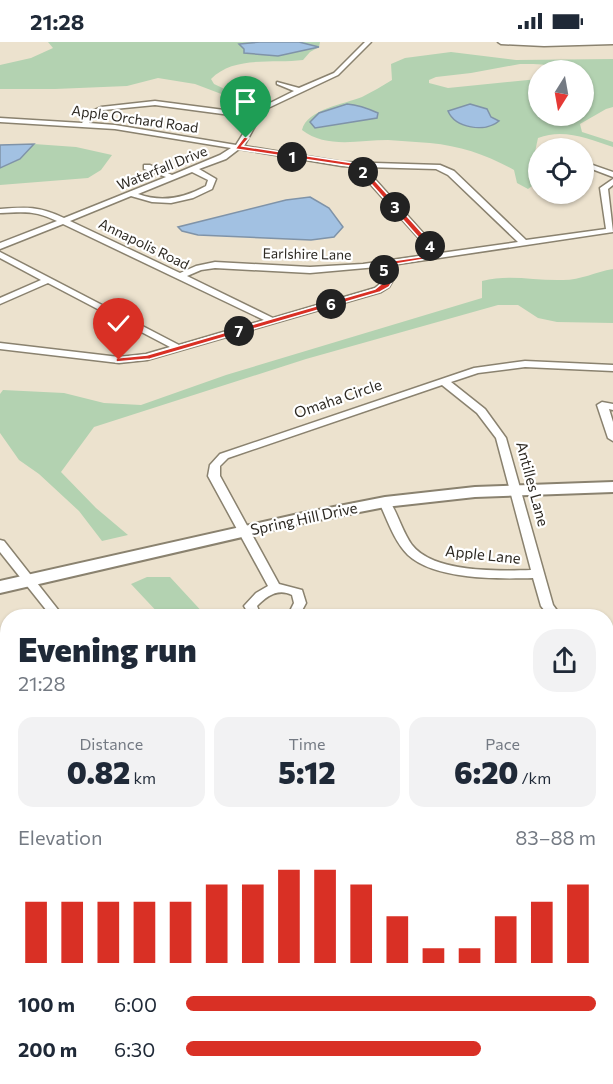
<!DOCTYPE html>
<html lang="en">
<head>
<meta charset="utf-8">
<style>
  :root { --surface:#fff; --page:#f2f2f3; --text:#1f2937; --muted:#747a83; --accent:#d93025 }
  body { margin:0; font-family:Commissioner,sans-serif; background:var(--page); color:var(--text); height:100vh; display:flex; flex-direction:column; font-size:22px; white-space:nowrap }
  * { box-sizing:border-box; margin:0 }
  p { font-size:20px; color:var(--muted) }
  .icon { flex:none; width:33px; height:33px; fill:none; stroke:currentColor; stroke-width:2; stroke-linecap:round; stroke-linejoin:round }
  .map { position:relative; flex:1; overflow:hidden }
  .details { position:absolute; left:0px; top:567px; width:614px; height:476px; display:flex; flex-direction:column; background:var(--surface); border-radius:24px 24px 0 0; box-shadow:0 2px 4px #0004 }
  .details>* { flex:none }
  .needle { width:39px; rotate:191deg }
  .buttons { position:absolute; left:528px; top:18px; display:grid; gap:12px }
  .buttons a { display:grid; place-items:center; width:66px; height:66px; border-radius:50%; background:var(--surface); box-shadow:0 2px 4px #0004; font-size:30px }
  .pin { position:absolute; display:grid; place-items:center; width:51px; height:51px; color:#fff; margin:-62px -26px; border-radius:50% 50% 50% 0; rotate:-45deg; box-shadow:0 0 6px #0007 }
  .pin .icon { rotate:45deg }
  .km { position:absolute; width:30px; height:30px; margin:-15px; border-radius:50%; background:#222; color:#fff; font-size:16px; line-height:30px; text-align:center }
  .round { display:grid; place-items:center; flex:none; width:63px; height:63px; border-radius:24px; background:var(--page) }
  .headline { display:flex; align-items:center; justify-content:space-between; height:102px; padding:0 18px }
  h1 { font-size:33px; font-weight:800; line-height:45px }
  .figures { display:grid; grid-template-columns:repeat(3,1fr); gap:9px; height:102px; padding:6px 18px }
  .figures div { display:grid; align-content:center; border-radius:15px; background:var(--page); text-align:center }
  .figures b { font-size:30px; font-weight:800 }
  .figures small { font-size:16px; font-weight:400 }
  .figures p { font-size:16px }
  .chart { height:168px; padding:12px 18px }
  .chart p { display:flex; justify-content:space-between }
  .chart svg { width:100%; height:108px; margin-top:6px; stroke:var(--accent); stroke-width:6 }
  ul { padding:0 18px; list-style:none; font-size:20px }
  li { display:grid; grid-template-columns:96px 72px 1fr; align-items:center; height:45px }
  li i { height:15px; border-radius:8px; background:var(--accent) }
  .status { display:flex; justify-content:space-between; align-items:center; height:42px; padding:0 30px; background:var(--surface); direction:ltr }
  .status svg { height:16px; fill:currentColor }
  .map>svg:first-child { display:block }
</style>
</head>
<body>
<div class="status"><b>21:28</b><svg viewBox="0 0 49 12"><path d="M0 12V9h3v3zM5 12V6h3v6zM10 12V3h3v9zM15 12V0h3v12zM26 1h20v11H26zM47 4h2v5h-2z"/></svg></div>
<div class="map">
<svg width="613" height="1042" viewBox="0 0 613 1042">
  <rect width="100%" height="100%" fill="#ece2ce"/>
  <path fill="#b3d2b1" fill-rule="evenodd" d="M48 0H260L240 2 245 7 244 11 278 14 318 5 299 0H320L319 5 310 10 303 18C274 22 234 13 211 37L214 42 229 49 224 53 195 42 158 36 127 44 55 47H0V23L31 16 53 6Z
    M451 10 516 18 613 17V65L606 67 580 82 582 90 613 100V105C588 97 564 86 538 96L533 119 532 144 528 147 517 141 514 128C487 113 461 104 430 101 416 100 402 99 388 98 359 98 326 107 302 88 307 67 345 62 362 55 372 50 382 44 392 38L391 22 405 16ZM520 22C532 22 551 21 561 28H584V74H538V37L448 46 429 41V38L436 35 471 31Z
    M34 102 76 105 112 113 101 128 88 136 0 143V126L20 117Z
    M613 227V281L557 280 538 276 518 263H498L306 317 94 385 61 430 96 466 128 493 102 499 79 469 39 432 19 418 0 391V352L3 348 64 351 104 361 141 363 226 333 482 256V239C509 232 535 239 563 238 581 238 595 230 613 227Z
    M147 535H170L206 574H161L131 542Z
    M7 842V965L0 980V847Z"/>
  <path fill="#a2c1e2" stroke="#7f93a8" stroke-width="1.5" d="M260 0H299L319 5 278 14 244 11V7L239 2Z
    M347 62C359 63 367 66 378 71L377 76 315 86 310 80 319 71Z
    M470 62 487 67 491 75 499 79C485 91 455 86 448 69Z
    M34 102 20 117 0 126V103Z
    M310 155 329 166 343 185 334 195 311 198 198 193 182 189 178 185 286 158Z"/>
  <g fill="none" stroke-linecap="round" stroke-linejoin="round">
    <defs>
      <path id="minor" d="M365 0H371L338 33 268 66 260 75 244 104 342 120 440 123 454 129 526 198 606 187 600 146 613 137V143L608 147 613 190 385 224 393 238 389 245 381 250 147 318 119 321 0 307V301L119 315 146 312 170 305 48 241 0 262V256L41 238 0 216V210L179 303 264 278 63 182 0 207V201L57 179C35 168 23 170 0 171V167C27 165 38 164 64 176L166 135 144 127V123H150L172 133 220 113 231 106 115 87 0 80V76L82 81 92 69 101 65 155 59 255 72 264 64 294 49 277 42V40L299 46 334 31ZM155 63 253 76 236 103 115 83 89 81 96 71 104 68ZM239 107 342 124 355 125 433 212 363 222 310 225 215 220 196 224 180 231 70 179 131 154 152 160 171 161 193 156 212 147 216 137 199 127 226 117ZM364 125 436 127 448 133 518 200 441 211ZM192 130 208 138 206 144C184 156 162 161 138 152ZM377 225 385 238 375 246 273 276 187 234 201 228 215 226 310 231Z
        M498 0H613V2L544 4 501 2Z
        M584 120 613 130V135L584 124Z
        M525 319 613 323V329L525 325 478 331 451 340 485 367 506 396 553 563 561 574H549L541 564 533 536C498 537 435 538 408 513 394 499 387 477 379 460L381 458H389C398 472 402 489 412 503 434 531 498 529 531 528L496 396 477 371 442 343 228 416 220 424V434L279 542 302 548 306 561 299 574H280L282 571 290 569 294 561 292 553C278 546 267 554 257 564L259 569 266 571 268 574H250L244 564 256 551 268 544 208 434 210 423 220 412 474 326Z
        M602 360 613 362V368L609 367 613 380V399L608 396 597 363Z
        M0 498 4 499 63 574H51L0 510Z
        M613 587V595L606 596V588Z
        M613 692V702L606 703V693Z
        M8 711V723L0 726V714Z
        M123 1035H141L140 1042H122Z
        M304 1035H324L327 1042H307Z"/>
      <path id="major" d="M613 440V450L475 455 385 465 303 481 0 551V539L303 471 385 455 475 445Z"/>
    </defs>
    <use href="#minor" stroke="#8a826f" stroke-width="3"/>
    <use href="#major" stroke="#8a826f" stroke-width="4"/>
    <use href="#minor" fill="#fff" fill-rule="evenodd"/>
    <use href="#major" fill="#fff" fill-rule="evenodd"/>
  </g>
  <path fill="#d93025" stroke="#fff" stroke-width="1.5" d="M244 95 249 96 242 104 360 122 443 214 384 224 393 238 389 245 380 250 150 317 116 320V316L147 313 375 247 386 238 377 221 434 213 356 125 235 107Z"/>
  <g text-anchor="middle" stroke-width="4.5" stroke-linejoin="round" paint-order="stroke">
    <g font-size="14" fill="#2d2922" stroke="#fff">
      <text transform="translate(135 77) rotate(8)" y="5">Apple Orchard Road</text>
      <text transform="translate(162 126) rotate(-22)" y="5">Waterfall Drive</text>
      <text transform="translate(144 202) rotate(26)" y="5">Annapolis Road</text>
      <text transform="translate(307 212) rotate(1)" y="5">Earlshire Lane</text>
    </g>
    <g font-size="15" fill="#2d2922" stroke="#fff">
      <text transform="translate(338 357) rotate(-19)" y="5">Omaha Circle</text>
      <text transform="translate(532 442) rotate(75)" y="5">Antilles Lane</text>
      <text transform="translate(304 477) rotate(-12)" y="5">Spring Hill Drive</text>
      <text transform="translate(483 513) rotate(6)" y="5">Apple Lane</text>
    </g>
  </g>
</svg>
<div class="buttons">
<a><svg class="needle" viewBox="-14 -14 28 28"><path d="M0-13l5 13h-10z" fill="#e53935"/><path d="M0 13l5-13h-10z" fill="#747a83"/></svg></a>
<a><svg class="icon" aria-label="locate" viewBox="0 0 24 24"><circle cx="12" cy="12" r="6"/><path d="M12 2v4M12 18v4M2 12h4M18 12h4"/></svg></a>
</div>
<div class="pin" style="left:246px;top:96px;background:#1e9e55"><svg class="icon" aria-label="arrive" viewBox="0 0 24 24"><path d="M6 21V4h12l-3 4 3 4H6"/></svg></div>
<div class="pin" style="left:119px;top:318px;background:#d93025"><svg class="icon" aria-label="check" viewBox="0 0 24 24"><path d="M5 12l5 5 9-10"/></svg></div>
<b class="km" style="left:292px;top:115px">1</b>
<b class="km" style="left:363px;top:130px">2</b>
<b class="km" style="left:395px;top:165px">3</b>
<b class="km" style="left:430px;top:204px">4</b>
<b class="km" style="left:384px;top:228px">5</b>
<b class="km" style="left:331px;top:262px">6</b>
<b class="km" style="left:239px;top:289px">7</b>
<section class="details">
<div class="headline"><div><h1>Evening run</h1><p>21:28</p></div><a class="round"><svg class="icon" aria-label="share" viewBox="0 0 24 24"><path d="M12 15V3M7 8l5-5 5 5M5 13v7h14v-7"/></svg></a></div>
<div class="figures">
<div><p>Distance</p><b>0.82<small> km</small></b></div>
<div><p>Time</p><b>5:12</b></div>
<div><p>Pace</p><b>6:20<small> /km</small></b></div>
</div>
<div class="chart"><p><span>Elevation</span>83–88 m</p>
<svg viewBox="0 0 160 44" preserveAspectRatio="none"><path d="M5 44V19M15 44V19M25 44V19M35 44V19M45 44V19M55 44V12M65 44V12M75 44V6M85 44V6M95 44V12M105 44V25M115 44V38M125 44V38M135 44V25M145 44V19M155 44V12"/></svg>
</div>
<ul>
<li><b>100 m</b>6:00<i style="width:100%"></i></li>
<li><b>200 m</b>6:30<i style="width:72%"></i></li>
</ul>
</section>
</div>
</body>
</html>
